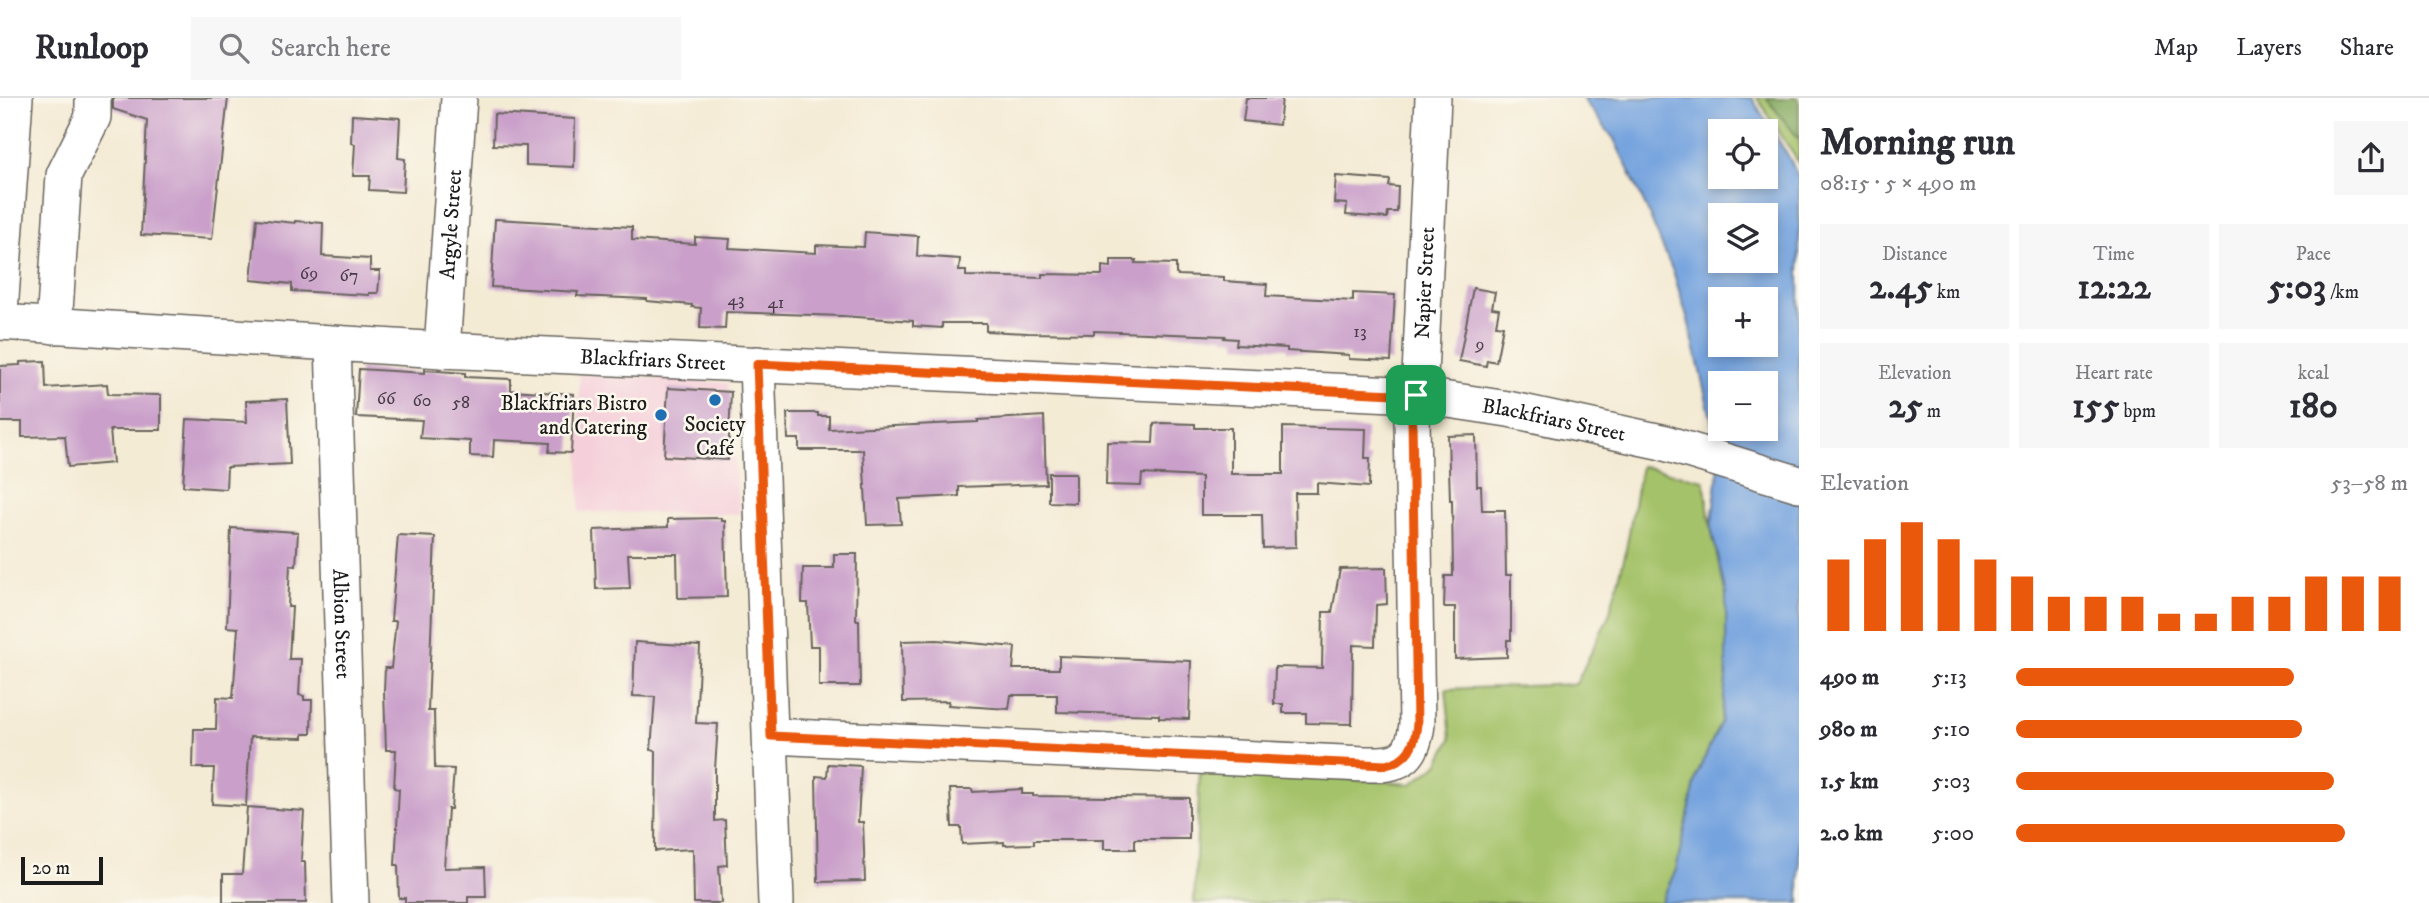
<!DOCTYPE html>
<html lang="en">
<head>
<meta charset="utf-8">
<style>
  :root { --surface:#fff; --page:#f7f7f7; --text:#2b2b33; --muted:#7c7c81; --line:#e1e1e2; --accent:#ea580c }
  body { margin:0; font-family:"IM FELL DW Pica",serif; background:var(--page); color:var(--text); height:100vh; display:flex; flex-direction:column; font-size:26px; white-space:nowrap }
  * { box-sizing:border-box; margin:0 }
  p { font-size:23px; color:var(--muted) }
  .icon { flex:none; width:38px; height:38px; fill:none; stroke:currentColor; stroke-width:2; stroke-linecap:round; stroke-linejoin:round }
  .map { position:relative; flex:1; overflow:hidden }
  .details { display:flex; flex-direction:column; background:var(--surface); width:630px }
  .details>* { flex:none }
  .fabs { position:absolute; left:1708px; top:21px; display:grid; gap:14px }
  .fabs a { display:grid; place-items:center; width:70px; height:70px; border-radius:0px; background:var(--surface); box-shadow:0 4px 10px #0003; font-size:35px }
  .scale { position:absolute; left:21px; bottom:18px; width:82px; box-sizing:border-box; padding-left:7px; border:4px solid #1c1c1c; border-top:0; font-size:19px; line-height:24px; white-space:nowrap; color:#1c1c1c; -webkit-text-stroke:5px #fbf7ec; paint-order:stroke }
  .pin { position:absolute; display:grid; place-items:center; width:60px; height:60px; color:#fff; margin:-30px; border-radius:14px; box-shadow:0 4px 10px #0006 }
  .round { display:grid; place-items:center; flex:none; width:74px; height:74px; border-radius:0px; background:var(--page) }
  .head { display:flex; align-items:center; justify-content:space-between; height:119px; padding:0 21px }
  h1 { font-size:38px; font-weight:800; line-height:52px }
  .metrics { display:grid; grid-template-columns:repeat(3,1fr); gap:10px; height:119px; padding:7px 21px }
  .metrics div { display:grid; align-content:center; border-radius:0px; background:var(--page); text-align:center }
  .metrics b { font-size:35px; font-weight:800 }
  .metrics small { font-size:19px; font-weight:400 }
  .metrics p { font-size:19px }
  .chart { height:196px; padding:14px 21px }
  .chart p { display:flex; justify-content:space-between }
  .chart svg { width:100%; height:126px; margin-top:7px; stroke:var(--accent); stroke-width:6 }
  ul { padding:0 21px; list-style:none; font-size:23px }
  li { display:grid; grid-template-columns:112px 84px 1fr; align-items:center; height:52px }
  li i { height:18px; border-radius:9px; background:var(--accent) }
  header { display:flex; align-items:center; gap:42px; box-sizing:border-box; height:98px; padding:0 35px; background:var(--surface); border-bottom:2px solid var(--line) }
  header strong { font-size:33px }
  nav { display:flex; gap:38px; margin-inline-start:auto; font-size:24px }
  .search { width:490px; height:63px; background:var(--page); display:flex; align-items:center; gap:18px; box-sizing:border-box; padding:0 24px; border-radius:0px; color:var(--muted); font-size:26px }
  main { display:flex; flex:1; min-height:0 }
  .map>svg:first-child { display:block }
</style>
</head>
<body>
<header>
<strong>Runloop</strong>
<div class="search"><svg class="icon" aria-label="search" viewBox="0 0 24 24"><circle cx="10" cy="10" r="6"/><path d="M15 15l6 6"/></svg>Search here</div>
<nav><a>Map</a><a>Layers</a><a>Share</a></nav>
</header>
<main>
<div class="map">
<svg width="1799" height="805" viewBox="0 0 1799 805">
  <rect width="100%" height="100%" fill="#fbf7ec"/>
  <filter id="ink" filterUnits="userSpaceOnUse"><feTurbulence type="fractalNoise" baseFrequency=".0143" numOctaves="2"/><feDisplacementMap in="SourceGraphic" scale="14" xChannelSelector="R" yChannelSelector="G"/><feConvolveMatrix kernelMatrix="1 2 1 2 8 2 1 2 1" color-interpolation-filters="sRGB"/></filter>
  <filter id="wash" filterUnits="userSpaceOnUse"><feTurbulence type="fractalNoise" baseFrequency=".00686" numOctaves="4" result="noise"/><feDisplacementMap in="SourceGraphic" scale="28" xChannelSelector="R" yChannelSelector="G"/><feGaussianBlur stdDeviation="1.57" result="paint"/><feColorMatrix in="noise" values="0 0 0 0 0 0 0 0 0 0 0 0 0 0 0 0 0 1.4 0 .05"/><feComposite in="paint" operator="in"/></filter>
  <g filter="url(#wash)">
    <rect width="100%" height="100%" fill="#f4ebd5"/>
    <path fill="#f5cfda" d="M579 276 728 285 740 416 579 414Z"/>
    <path fill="#a4c269" stroke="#606f42" stroke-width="2" d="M1757 0H1799V65Z
      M1641 368 1704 382 1711 430 1726 497V581L1721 623 1697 677 1676 772 1660 805H1194L1200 669 1411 686 1438 666 1451 641 1446 591 1576 586 1609 517 1625 457Z"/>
    <path fill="#83a85d" stroke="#50623c" stroke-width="2" d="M1766 0H1799V41Z"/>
    <path fill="#74a3de" stroke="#48607d" stroke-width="2" fill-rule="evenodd" d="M1582 0H1752L1790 61 1799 81V805H1660L1676 772 1697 677 1721 623 1726 581V497L1711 430 1720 359 1689 226 1674 176 1645 107 1614 41ZM1720 33H1766V79H1720ZM1720 117H1766V163H1720ZM1720 201H1766V247H1720ZM1720 285H1766V331H1720Z"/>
    <g id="blocks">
      <path fill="#caa0ca" d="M113 0H228L212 141 141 137 147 22 113 11Z
        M1246 0H1282L1279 27 1243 23Z
        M494 16 575 21 574 69 526 67V48L493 47Z
        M352 17 400 20 398 60 405 61 403 94 369 92 370 78H353L355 46 351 45Z
        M1336 78 1390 82 1389 88 1398 89 1397 114H1388L1387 120 1346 117 1347 106 1334 105Z
        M257 121 295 125V123L323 125 322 158 370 161V173H380L378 195H369V197L292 193V186L251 182Z
        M495 121 632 129V142L695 146V139L730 141 729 150 816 155V147L864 149 865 134 918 138 917 158 960 161 959 173H966V178L1042 180V176L1102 177V168L1111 169V162H1136L1135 165 1176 166V176L1178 177 1224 179V183L1267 186 1266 198 1353 203V195L1395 197 1391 263 1349 261V257L1287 253V250L1236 247 1237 241 1224 240 1225 238 1094 233V236L1028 235 986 233V225H942V230L913 228V223L842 218 726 214 725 231 700 230 701 210 692 209V207L647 203V201L577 198 578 194 491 189Z
        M1473 190 1495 194 1492 210 1499 211 1496 227 1503 228 1496 264 1487 262 1486 268 1459 263Z
        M45 263 46 290 107 286 108 296 161 297V332H110L113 365 68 369 65 338 22 339V324H0V268L20 267V264Z
        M359 271 425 275V272L465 275V279L511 281V292L574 296 571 355 549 354 550 345 494 342 493 359 470 358V343L420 340 422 322 356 319Z
        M668 290 731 294 728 362 664 358Z
        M287 301 290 366 227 369 226 391 183 388 187 321 247 324 246 303Z
        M787 315H818V318H829V331L978 324V322L1044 318 1046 386 959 389V398L899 401 901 426 867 427 863 352H799V341H788Z
        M1162 325 1195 326V330H1231V376H1283V329L1366 331 1365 360H1370L1369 389 1317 385V395H1295L1296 449 1263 450 1262 417H1201V379L1142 376 1141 388 1106 387 1107 344 1153 345 1154 326Z
        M1476 337 1477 388H1481L1482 412H1505L1506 477H1511V542H1507V559L1455 561V509H1444L1445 478H1453L1452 402H1450L1448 338Z
        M1049 375H1076V405L1049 404Z
        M721 420V423H725L727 499 678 500 677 456H628L630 490 596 491 594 432 668 429V421Z
        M231 430 298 434 296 468 290 467 288 509H292L289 561H301L299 597 304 598V602H312L311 636H303V640L250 639 246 708 212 706 214 670H193L194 631H216L217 599 233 600 238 530 227 529Z
        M398 437 435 439 428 613H434L435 670 454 671 451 711H448L444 770 485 769 486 799H468V805H405V800H399L398 767H395L399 691 394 690 396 652H386L384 593 385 570H391L396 523H391Z
        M834 456H857L856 522H859L860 588H819V548H810L808 505H802L803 470H834Z
        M1386 470 1387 506 1376 507 1375 548 1353 547 1352 626 1306 625V615H1283V606H1274L1275 569 1322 570 1323 514H1332L1340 471Z
        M937 542 1015 549 1013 571H1059V558L1191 563 1189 621 1159 620V617L1057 614V597H1011L1009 611 948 607 949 603 903 604 902 543Z
        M635 544 700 548 696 625 718 626 715 671V723L725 722 727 767 719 768 721 805H694L693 751 655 753 656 653 651 652 655 599 633 598Z
        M828 666 861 668 858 724H863L865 783 818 784 816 678 827 679Z
        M950 691H972L973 694 1022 691V696H1033V698L1189 700V741H1135V751H1104V742H1034V746L1004 747V744L962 746 961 729H952Z
        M247 709 304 713 301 764H305L306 805H223V776H242Z"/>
    </g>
  </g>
  <g filter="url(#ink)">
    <use href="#blocks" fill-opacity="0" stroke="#68645d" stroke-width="2"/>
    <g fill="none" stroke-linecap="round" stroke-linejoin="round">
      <defs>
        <g id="minor">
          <path d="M0 214 15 0"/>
          <path id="s1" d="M0 224 442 252 1416 297 1508 311 1662 344 1799 386"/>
          <path d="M54 228 64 77 93 19V0"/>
          <path id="s2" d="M333 246 351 805"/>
          <path id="s3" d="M442 252 459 0"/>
          <path d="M757 266 776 805"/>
          <path id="s4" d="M771 638 1365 666C1399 667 1413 662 1417 626L1412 321 1420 277 1433 0"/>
        </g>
      </defs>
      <use href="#minor" stroke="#68645d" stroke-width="38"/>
      <use href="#minor" stroke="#fff" stroke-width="35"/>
    </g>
  </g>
  <g fill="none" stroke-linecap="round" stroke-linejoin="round" filter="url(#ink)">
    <defs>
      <path id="route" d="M757 266 1416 297 1412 321 1417 626C1415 647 1408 662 1386 667L771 638Z"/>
    </defs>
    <use href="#route" stroke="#fff" stroke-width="14"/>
    <use href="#route" stroke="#ea580c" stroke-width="9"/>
  </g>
  <g fill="#1f6fb2" stroke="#fbf7ec" stroke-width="2.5">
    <circle cx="715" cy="302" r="7"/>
    <circle cx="661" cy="317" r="7"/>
  </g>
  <g text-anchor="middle" stroke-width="5" stroke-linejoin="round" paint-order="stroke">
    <g font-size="18" fill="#483d48">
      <text x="309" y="181">69</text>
      <text x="349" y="183">67</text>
      <text x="736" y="207">43</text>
      <text x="776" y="210">41</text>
      <text x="1360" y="239">13</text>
      <text x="1480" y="252">9</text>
      <text x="386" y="306">66</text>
      <text x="422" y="308">60</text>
      <text x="461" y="310">58</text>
    </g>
    <g font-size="21" fill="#1c1c1c" stroke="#fbf7ec">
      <text dy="7" stroke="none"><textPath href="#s3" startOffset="126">Argyle Street</textPath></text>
      <text dy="7" stroke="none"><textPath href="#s4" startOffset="1113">Napier Street</textPath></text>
      <text dy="7" stroke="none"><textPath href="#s1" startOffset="654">Blackfriars Street</textPath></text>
      <text dy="7" stroke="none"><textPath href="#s1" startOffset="1558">Blackfriars Street</textPath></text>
      <text dy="7" stroke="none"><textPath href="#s2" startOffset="280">Albion Street</textPath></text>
    </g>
    <g font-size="21" fill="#1c1c1c" stroke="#fbf7ec" text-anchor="end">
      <text x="647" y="312">Blackfriars Bistro<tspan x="647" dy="24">and Catering</tspan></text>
      <text x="715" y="333" text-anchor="middle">Society<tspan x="715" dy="24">Café</tspan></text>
    </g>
  </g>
</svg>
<div class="fabs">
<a><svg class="icon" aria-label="locate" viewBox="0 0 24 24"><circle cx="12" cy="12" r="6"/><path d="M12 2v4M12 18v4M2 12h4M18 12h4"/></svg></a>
<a><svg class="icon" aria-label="layers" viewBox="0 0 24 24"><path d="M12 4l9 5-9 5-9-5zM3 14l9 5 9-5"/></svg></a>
<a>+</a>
<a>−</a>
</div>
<div class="scale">20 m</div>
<div class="pin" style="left:1416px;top:297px;background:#1e9e55"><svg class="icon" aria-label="arrive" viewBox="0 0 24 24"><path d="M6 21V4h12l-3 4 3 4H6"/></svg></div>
</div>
<section class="details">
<div class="head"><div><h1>Morning run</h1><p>08:15 · 5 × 490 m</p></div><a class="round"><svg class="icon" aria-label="share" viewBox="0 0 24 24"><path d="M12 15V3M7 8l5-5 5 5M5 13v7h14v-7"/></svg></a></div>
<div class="metrics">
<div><p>Distance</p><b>2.45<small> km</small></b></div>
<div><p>Time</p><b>12:22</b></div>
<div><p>Pace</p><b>5:03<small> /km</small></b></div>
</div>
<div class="metrics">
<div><p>Elevation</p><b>25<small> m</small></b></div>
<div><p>Heart rate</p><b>155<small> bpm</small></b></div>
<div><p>kcal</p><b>180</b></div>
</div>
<div class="chart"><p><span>Elevation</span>53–58 m</p>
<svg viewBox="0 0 160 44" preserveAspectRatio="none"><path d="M5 44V19M15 44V12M25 44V6M35 44V12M45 44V19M55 44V25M65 44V32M75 44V32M85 44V32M95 44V38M105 44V38M115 44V32M125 44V32M135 44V25M145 44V25M155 44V25"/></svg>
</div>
<ul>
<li><b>490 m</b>5:13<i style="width:71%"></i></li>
<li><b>980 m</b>5:10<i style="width:73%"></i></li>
<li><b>1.5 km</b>5:03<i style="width:81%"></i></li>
<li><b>2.0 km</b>5:00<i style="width:84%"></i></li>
</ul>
</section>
</main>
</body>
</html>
